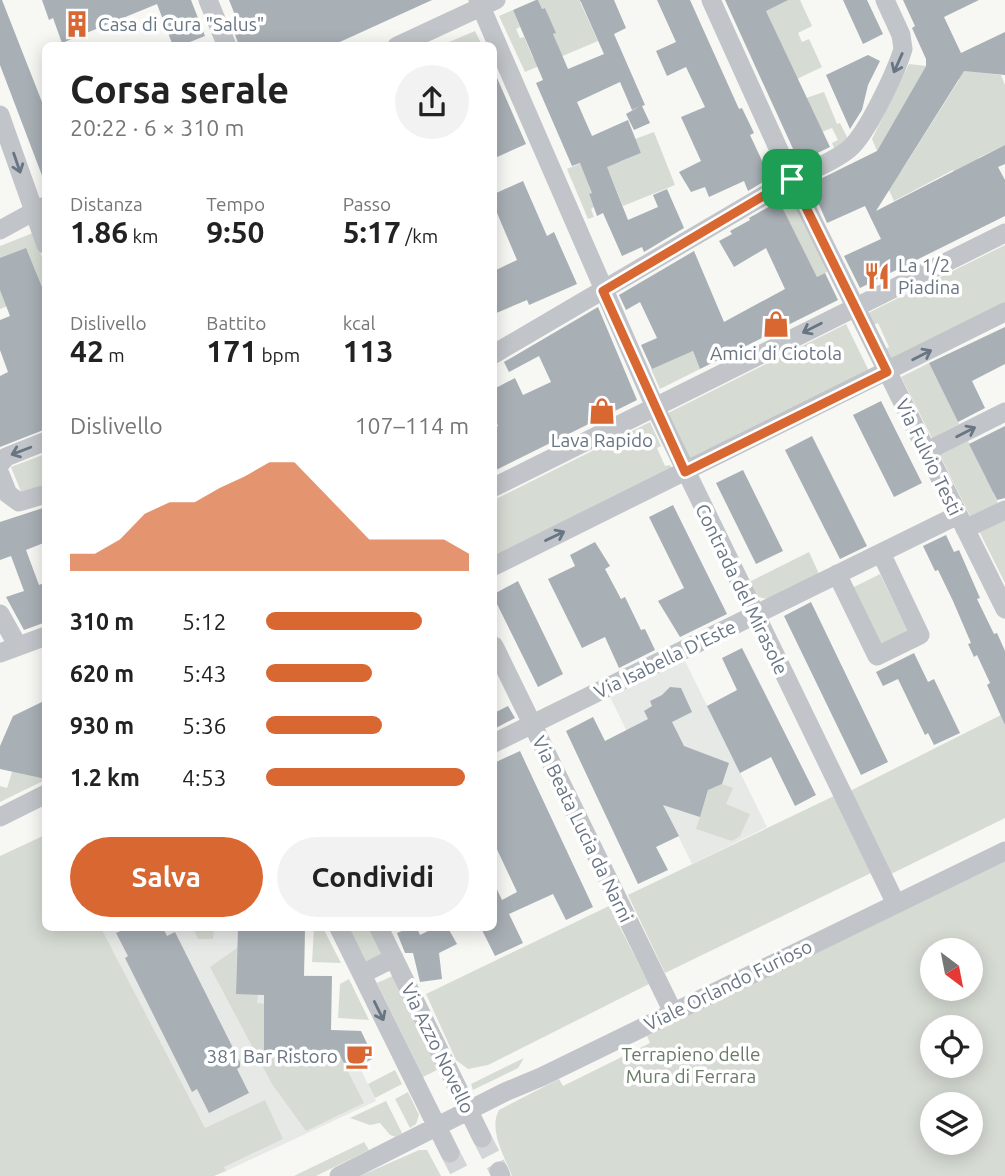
<!DOCTYPE html>
<html lang="it">
<head>
<meta charset="utf-8">
<style>
  :root { --surface:#fff; --page:#f2f2f2; --text:#222; --muted:#767676; --accent:#d96732 }
  body { margin:0; font-family:Ubuntu,sans-serif; background:var(--page); color:var(--text); height:100vh; display:flex; flex-direction:column; font-size:26px; white-space:nowrap }
  * { box-sizing:border-box; margin:0 }
  p { font-size:23px; color:var(--muted) }
  .icon { flex:none; width:38px; height:38px; fill:none; stroke:currentColor; stroke-width:2; stroke-linecap:round; stroke-linejoin:round }
  .map { position:relative; flex:1; overflow:hidden }
  .sheet { position:absolute; left:42px; top:42px; width:455px; height:889px; display:flex; flex-direction:column; background:var(--surface); border-radius:10px; box-shadow:0 4px 18px #0003 }
  .sheet>* { flex:none }
  .needle { width:46px; rotate:148deg }
  .buttons { position:absolute; left:920px; top:938px; display:grid; gap:14px }
  .buttons a { display:grid; place-items:center; width:63px; height:63px; border-radius:50%; background:var(--surface); box-shadow:0 4px 18px #0003; font-size:35px }
  .pin { position:absolute; display:grid; place-items:center; width:60px; height:60px; color:#fff; margin:-30px; border-radius:14px; box-shadow:0 4px 10px #0006 }
  .round { display:grid; place-items:center; flex:none; width:74px; height:74px; border-radius:37px; background:var(--page) }
  .summary { display:flex; align-items:center; justify-content:space-between; height:119px; padding:0 28px }
  h1 { font-size:38px; font-weight:700; line-height:52px }
  .metrics { display:grid; grid-template-columns:repeat(3,1fr); gap:10px; height:119px; padding:7px 28px }
  .metrics div { display:grid; align-content:center }
  .metrics b { font-size:30px; font-weight:700 }
  .metrics small { font-size:19px; font-weight:400 }
  .metrics p { font-size:19px }
  .chart { height:196px; padding:14px 28px }
  .chart p { display:flex; justify-content:space-between }
  .chart svg { width:100%; height:126px; margin-top:7px; fill:var(--accent); opacity:.7 }
  .action { display:flex; gap:14px; margin-top:auto; padding:14px 28px }
  .action a { flex:1; height:80px; border-radius:42px; background:var(--accent); color:#fff; font-size:28px; font-weight:700; line-height:80px; text-align:center }
  .action a+a { background:var(--page); color:var(--text) }
  ul { padding:0 28px; list-style:none; font-size:23px }
  li { display:grid; grid-template-columns:112px 84px 1fr; align-items:center; height:52px }
  li i { height:18px; border-radius:9px; background:var(--accent) }
  .map>svg:first-child { display:block }
</style>
</head>
<body>
<div class="map">
<svg width="1005" height="1176" viewBox="0 0 1005 1176">
  <rect width="100%" height="100%" fill="#f7f7f4"/>
  <path fill="#e7e9e7" d="M684 659 767 827 692 864 610 697Z
    M101 928H305L304 965H290V975L332 976 316 1030 361 1031 374 1058 359 1066 376 1101 226 1171Z"/>
  <path fill="#d6dcd4" fill-rule="evenodd" d="M538 0H583L580 2 598 41 525 72 499 16 513 10 520 27 516 29 520 38 524 37 533 58 558 47 553 34 555 33 545 8 542 9Z
    M764 0H800L812 26 798 33 802 42 809 39 822 67 797 79 766 11Z
    M475 31 482 45H442Z
    M909 64 926 66 877 151 872 139Z
    M960 70 1001 75 1005 85V145L978 158 987 177 962 189 953 170 894 201 884 179 902 170 959 80Z
    M824 92 837 124 840 123 849 141 836 153 832 143 838 140 832 128 819 133 803 99Z
    M654 132 675 185 623 206 609 172 588 180 592 193 589 195 594 207 591 209 594 217 588 219 567 169 614 149 620 162 641 153 635 139Z
    M791 193 829 271 817 277 778 200Z
    M33 233 45 265V292L0 309V246Z
    M1005 245V303L890 360 885 349 889 347 878 323 873 325 868 313Z
    M846 324 869 371 688 460 666 414Z
    M693 351 700 369 660 389 651 369Z
    M929 363 959 424 932 438 901 377Z
    M650 422 661 446 657 448 665 466 670 465 672 469 494 557V500Z
    M968 441 986 478 1005 469 1000 489 993 493 999 505 971 518 940 455Z
    M45 454V484L22 494 11 467Z
    M1005 517V583L979 531Z
    M809 552 820 576 773 600 757 597 749 582Z
    M880 574 908 631 880 645 852 588Z
    M1005 713V818L891 874 850 791Z
    M13 769 45 777V780L0 802V786L7 788Z
    M722 784 733 788 726 804 750 814 740 836 732 841 696 829 710 785 716 787Z
    M834 796 871 873 665 973 628 895Z
    M45 835 46 928H101L205 1128 265 1100 283 1139 224 1167 226 1171 214 1176H0V856Z
    M1005 861V1176H512C505 1157 488 1130 499 1110L559 1079 563 1086 650 1043 647 1036ZM933 950H971V989H933ZM933 1027H971V1066H933ZM933 1104H971V1143H933Z
    M609 906 649 984 488 1065 468 1069 456 1060 426 994Z
    M193 928H214L213 939H198Z
    M314 928H323L341 963 312 962Z
    M349 928H372L385 953 366 962Z
    M237 948 236 994H258L257 1003 264 1004V1050H337L364 1103 306 1131 272 1084 210 967Z
    M395 975 441 1068 423 1077 377 983Z
    M349 979 369 1020 338 1018 340 984Z
    M524 1058 518 1068 473 1090 471 1084Z
    M395 1070 402 1084 375 1098 368 1084Z
    M408 1092 419 1115 416 1124 410 1128 395 1099Z
    M386 1101 402 1133 396 1137 390 1135 380 1123 370 1125 350 1118Z
    M364 1142 369 1150 316 1176H294Z
    M419 1150H427L441 1176H360Z"/>
  <path fill="#a8afb5" d="M0 0H2L42 102 46 101V186L0 65Z
    M42 0H191L205 36 180 46H173L157 4 62 43 53 18 49 20Z
    M229 0H432L331 46H239L231 23 237 20Z
    M536 0H538L542 9 545 8 556 33 553 34 568 69 604 54 580 0H614L626 28 614 34 645 105 642 106 650 123 634 130 626 114 640 106 632 110 620 82 577 102 592 136 628 120 641 153 607 167 628 220 658 207 653 195 667 189 684 228 644 252 642 247 622 256 603 213 597 216 589 194 592 193 580 163 572 166 536 83 543 80 513 10Z
    M657 0H690L739 109 742 108 754 133 750 135 770 178 748 191 744 181 709 197 705 187 691 192 679 172 701 161 681 117 705 107 686 67 667 76 656 51 676 42Z
    M725 0H788L766 11 830 147 799 162Z
    M843 0H867L883 34 863 44Z
    M903 0H979L944 17 961 53 1005 32V75L964 71 876 211 1005 145V164L998 167 1005 180V216L860 288 844 256 881 239 865 206 827 223 810 184 877 151 926 66V59L912 28 915 26Z
    M868 55 880 61 868 85 862 110 850 129 826 75Z
    M494 71 526 144 497 157 494 148Z
    M523 181 547 236 554 232 577 284 529 305 527 300 494 314V271L517 260 494 206V194Z
    M779 201 817 277 825 273 838 300 700 369 693 351 652 369 641 345 657 338 640 302 626 310 619 295 694 251 724 322 785 289 766 248 734 267 719 241 732 234 730 231 750 220 749 218Z
    M26 248 46 297V429L0 447V376L8 372 0 350V320L10 316 0 290V258Z
    M598 307 637 400 494 471V429L498 426 494 416V389L515 378 523 395 551 382 539 356 509 372 504 362Z
    M1005 327V364L972 381 985 408 958 422 929 363Z
    M881 401 922 483 894 497 853 415Z
    M1005 426V498L997 500 969 444Z
    M812 436 867 546 840 559 785 450Z
    M743 470 783 551 756 564 716 483Z
    M673 505 727 614 680 637 658 601 684 588 649 517Z
    M46 507V542L26 550 39 585 46 582V622L24 630 6 597 24 591 11 556 0 560V522Z
    M946 535 954 552 959 550 980 598 977 599 994 634 997 633 1005 651V725L987 685 990 683 977 655 974 657 968 644 971 643 953 601 938 570 935 571 923 546Z
    M595 542 610 566 605 569 621 599 625 597 641 630 645 629 655 650 619 668 605 637 582 648 548 579 575 566 570 555Z
    M518 581 563 674 538 687 494 598V594Z
    M811 602 888 762 861 775 784 616Z
    M742 648 816 795 795 806 771 757 740 773 707 706 737 690 722 658Z
    M914 653 928 682 934 679 960 733 934 745 928 733 925 735 898 679 883 686 876 672Z
    M670 687 681 688 692 712 672 722 684 746 729 763 722 784 708 790 700 817 663 805 679 836 656 847 668 870 638 884 566 731 593 717 605 741 648 719 644 711 652 706 650 701 662 695Z
    M46 700V779L0 769V746L13 716Z
    M508 706 515 718 494 729V713Z
    M520 751 593 907 566 920 553 894 509 914 523 943 495 956 481 928H494V883L502 900 517 892 494 843V763Z
    M127 928H163L167 936 175 932 240 1062V1067L237 1069 249 1093 209 1113 197 1089 192 1092 125 958 128 956 116 933Z
    M238 928H305L304 976H332L331 1030 361 1031 374 1058 348 1071 337 1050H264V995L236 994Z
    M409 928H417L420 935 434 928H448L457 944 439 953 442 979 420 982 413 953H405L397 933Z"/>
  <g fill="none" stroke-linecap="round" stroke-linejoin="round">
    <path stroke="#d3d6d8" stroke-width="19" stroke-dasharray="19 10" stroke-linecap="butt" d="M482 1138 499 1171
      M450 1153 462 1176"/>
    <path stroke="#c1c4c8" stroke-width="19" d="M208 0 227 46
      M478 0 655 407 896 904
      M711 0 792 179 1005 609
      M397 46 496 0
      M0 115 46 245
      M0 230 42 207
      M494 354 792 179C811 170 833 162 849 149 867 134 896 72 903 49L901 35 885 0
      M927 451 1005 412
      M0 464 6 457 46 441
      M0 474 8 494 19 502 46 494
      M494 487 1005 233
      M965 529 1005 510
      M494 566 1005 312
      M837 574 877 656 920 635 881 553
      M0 614 18 646
      M494 646 673 1012
      M0 653 46 636
      M494 743 958 515
      M0 817 46 794
      M339 928 450 1153
      M379 928 482 1138
      M362 974 394 958
      M499 1171 501 1176
      M339 1176 505 1092 541 1077 1005 851"/>
  </g>
  <defs><path id="oneway-shaft" d="M-6 0H5M1.5-3L5.5 0L1.5 3" fill="none" stroke-width="1.6" stroke-linecap="round" stroke-linejoin="round" transform="scale(1.75)"/></defs>
  <g stroke="#687583">
    <use href="#oneway-shaft" transform="translate(898 63) rotate(114)"/>
    <use href="#oneway-shaft" transform="translate(17 163) rotate(71)"/>
    <use href="#oneway-shaft" transform="translate(812 328) rotate(153)"/>
    <use href="#oneway-shaft" transform="translate(922 355) rotate(-27)"/>
    <use href="#oneway-shaft" transform="translate(966 432) rotate(-27)"/>
    <use href="#oneway-shaft" transform="translate(21 451) rotate(159)"/>
    <use href="#oneway-shaft" transform="translate(555 536) rotate(-26)"/>
    <use href="#oneway-shaft" transform="translate(379 1011) rotate(64)"/>
  </g>
  <g fill="none" stroke-linecap="round" stroke-linejoin="round">
    <defs>
      <path id="route" d="M792 179 887 372 685 472 603 291Z"/>
    </defs>
    <use href="#route" stroke="#fff" stroke-width="14"/>
    <use href="#route" stroke="#d96732" stroke-width="9"/>
  </g>
  <defs>
    <symbol id="building-bare" viewBox="-9 -9 18 18"><path d="M-4-6H4V6H1V3H-1V6H-4ZM-2.5-4.3h1.7v1.8h-1.7ZM.8-4.3h1.7v1.8H.8ZM-2.5-1h1.7V.8h-1.7ZM.8-1h1.7V.8H.8Z" fill="#d96732" stroke="#fff" stroke-width="2.5" paint-order="stroke"/></symbol>
    <symbol id="restaurant-bare" viewBox="-9 -9 18 18"><path d="M-5-6h1v4h1v-4h1v4h1v-4h1v5L-1.5 .5V6h-2V.5L-5-1ZM5-6V6H3V1.5H1.5Q1.5-4 5-6Z" fill="#d96732" stroke="#fff" stroke-width="2.5" paint-order="stroke"/></symbol>
    <symbol id="shop-bare" viewBox="-9 -9 18 18"><path d="M-5-2.5h2.3a2.7 3.5 0 0 1 5.4 0H5L5.5 6h-11ZM-1.5-2.5h3a1.5 2.3 0 0 0-3 0Z" fill="#d96732" stroke="#fff" stroke-width="2.5" paint-order="stroke"/></symbol>
    <symbol id="cafe-bare" viewBox="-9 -9 18 18"><path d="M-5.5-4.5H6V0H3Q3 3.5 0 3.5H-2.5Q-5.5 3.5-5.5 0ZM3-3.2v2h1.7v-2ZM-6 4.5H4V6H-6Z" fill="#d96732" stroke="#fff" stroke-width="2.5" paint-order="stroke"/></symbol>
  </defs>
  <g fill-rule="evenodd">
    <use href="#building-bare" x="58" y="5" width="38" height="38"/>
    <use href="#restaurant-bare" x="858" y="257" width="38" height="38"/>
    <use href="#shop-bare" x="757" y="305" width="38" height="38"/>
    <use href="#shop-bare" x="583" y="392" width="38" height="38"/>
    <use href="#cafe-bare" x="340" y="1037" width="38" height="38"/>
  </g>
  <g text-anchor="middle" stroke-width="7" stroke-linejoin="round" paint-order="stroke">
    <g font-size="19" fill="#687583" stroke="#fff" text-anchor="start">
      <text x="98" y="31">Casa di Cura "Salus"</text>
      <text x="898" y="272">La 1/2<tspan x="898" dy="22">Piadina</tspan></text>
      <text x="776" y="360" text-anchor="middle">Amici di Ciotola</text>
      <text x="602" y="447" text-anchor="middle">Lava Rapido</text>
      <text x="338" y="1063" text-anchor="end">381 Bar Ristoro</text>
    </g>
    <g font-size="19" fill="#687583" stroke="#fff">
      <text transform="translate(929 457) rotate(64)" y="7">Via Fulvio Testi</text>
      <text transform="translate(742 589) rotate(64)" y="7">Contrada del Mirasole</text>
      <text transform="translate(665 659) rotate(-26)" y="7">Via Isabella D'Este</text>
      <text transform="translate(583 829) rotate(64)" y="7">Via Beata Lucia da Narni</text>
      <text transform="translate(728 985) rotate(-26)" y="7">Viale Orlando Furioso</text>
      <text transform="translate(438 1048) rotate(64)" y="7">Via Azzo Novello</text>
    </g>
    <g font-size="19" fill="#697b66" stroke="#fff">
      <text x="691" y="1061">Terrapieno delle<tspan x="691" dy="22">Mura di Ferrara</tspan></text>
    </g>
  </g>
</svg>
<div class="buttons">
<a><svg class="needle" viewBox="-14 -14 28 28"><path d="M0-13l5 13h-10z" fill="#e53935"/><path d="M0 13l5-13h-10z" fill="#767676"/></svg></a>
<a><svg class="icon" aria-label="locate" viewBox="0 0 24 24"><circle cx="12" cy="12" r="6"/><path d="M12 2v4M12 18v4M2 12h4M18 12h4"/></svg></a>
<a><svg class="icon" aria-label="layers" viewBox="0 0 24 24"><path d="M12 4l9 5-9 5-9-5zM3 14l9 5 9-5"/></svg></a>
</div>
<div class="pin" style="left:792px;top:179px;background:#1e9e55"><svg class="icon" aria-label="arrive" viewBox="0 0 24 24"><path d="M6 21V4h12l-3 4 3 4H6"/></svg></div>
<section class="sheet">
<div class="summary"><div><h1>Corsa serale</h1><p>20:22 · 6 × 310 m</p></div><a class="round"><svg class="icon" aria-label="share" viewBox="0 0 24 24"><path d="M12 15V3M7 8l5-5 5 5M5 13v7h14v-7"/></svg></a></div>
<div class="metrics">
<div><p>Distanza</p><b>1.86<small> km</small></b></div>
<div><p>Tempo</p><b>9:50</b></div>
<div><p>Passo</p><b>5:17<small> /km</small></b></div>
</div>
<div class="metrics">
<div><p>Dislivello</p><b>42<small> m</small></b></div>
<div><p>Battito</p><b>171<small> bpm</small></b></div>
<div><p>kcal</p><b>113</b></div>
</div>
<div class="chart"><p><span>Dislivello</span>107–114 m</p>
<svg viewBox="0 0 160 44" preserveAspectRatio="none"><path d="M0 44V38L10 38L20 33L30 24L40 20L50 20L60 15L70 11L80 6L90 6L100 15L110 24L120 33L130 33L140 33L150 33L160 38V44z"/></svg>
</div>
<ul>
<li><b>310 m</b>5:12<i style="width:77%"></i></li>
<li><b>620 m</b>5:43<i style="width:52%"></i></li>
<li><b>930 m</b>5:36<i style="width:57%"></i></li>
<li><b>1.2 km</b>4:53<i style="width:98%"></i></li>
</ul>
<div class="action"><a>Salva</a><a>Condividi</a></div>
</section>
</div>
</body>
</html>
